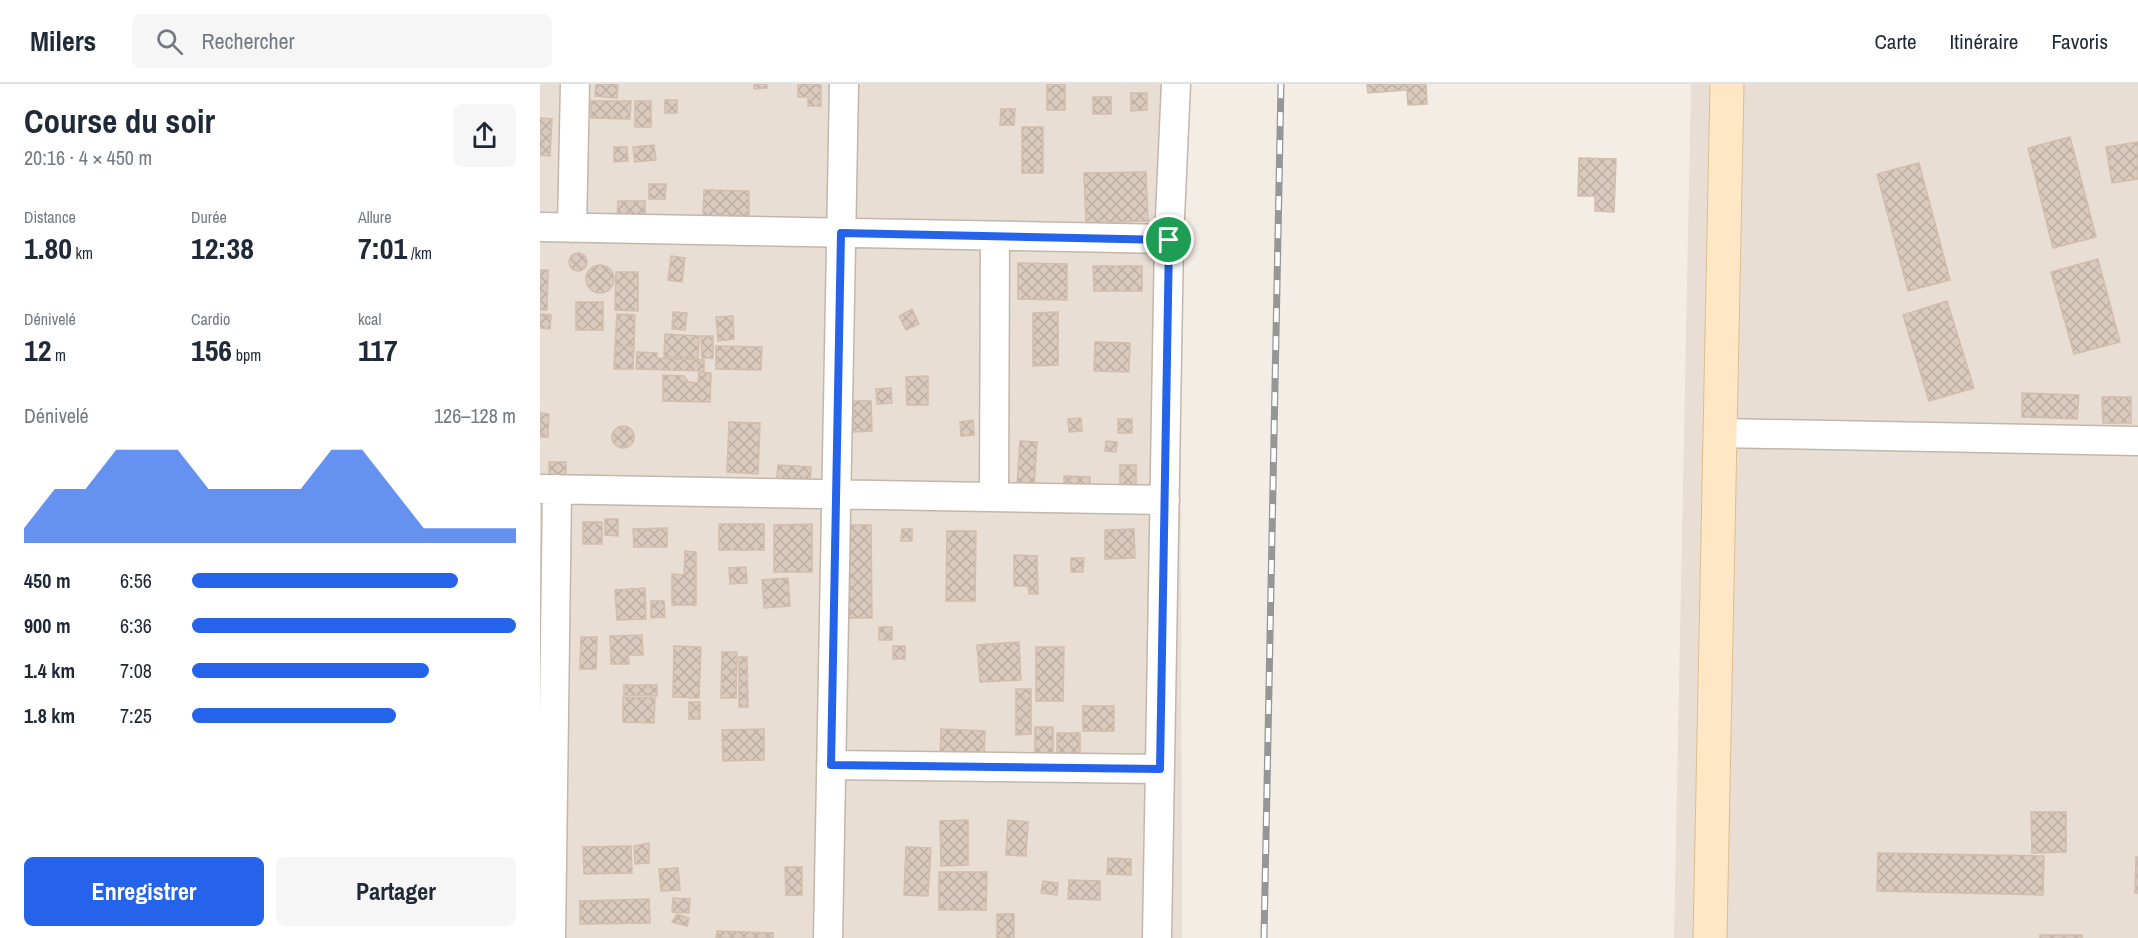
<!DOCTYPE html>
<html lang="fr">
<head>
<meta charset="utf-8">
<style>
  :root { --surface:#fff; --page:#f6f6f7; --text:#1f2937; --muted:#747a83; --line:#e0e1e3; --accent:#2563eb }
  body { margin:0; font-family:"Archivo Narrow",sans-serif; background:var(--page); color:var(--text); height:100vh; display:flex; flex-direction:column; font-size:22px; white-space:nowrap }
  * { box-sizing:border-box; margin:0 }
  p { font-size:20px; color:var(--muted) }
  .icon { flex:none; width:33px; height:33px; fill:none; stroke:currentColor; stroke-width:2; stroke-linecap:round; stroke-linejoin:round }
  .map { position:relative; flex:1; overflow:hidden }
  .panel { display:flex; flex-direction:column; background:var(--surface); width:540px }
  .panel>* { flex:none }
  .pin { position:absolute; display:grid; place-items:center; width:51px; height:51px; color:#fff; margin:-26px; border:3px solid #fff; border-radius:50%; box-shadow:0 2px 6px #0007 }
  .round { display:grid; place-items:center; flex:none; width:63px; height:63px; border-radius:9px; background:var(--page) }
  .head { display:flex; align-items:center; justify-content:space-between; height:102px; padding:0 24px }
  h1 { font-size:33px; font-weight:700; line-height:45px }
  .figures { display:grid; grid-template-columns:repeat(3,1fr); gap:9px; height:102px; padding:6px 24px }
  .figures div { display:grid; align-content:center }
  .figures b { font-size:30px; font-weight:700 }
  .figures small { font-size:16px; font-weight:400 }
  .figures p { font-size:16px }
  .chart { height:168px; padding:12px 24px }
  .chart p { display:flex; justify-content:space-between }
  .chart svg { width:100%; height:108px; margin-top:6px; fill:var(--accent); opacity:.7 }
  .action { display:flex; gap:12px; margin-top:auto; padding:12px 24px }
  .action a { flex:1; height:69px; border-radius:9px; background:var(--accent); color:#fff; font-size:24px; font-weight:700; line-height:69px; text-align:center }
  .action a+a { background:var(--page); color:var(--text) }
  ul { padding:0 24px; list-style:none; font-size:20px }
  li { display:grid; grid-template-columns:96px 72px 1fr; align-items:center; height:45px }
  li i { height:15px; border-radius:8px; background:var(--accent) }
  header { display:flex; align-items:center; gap:36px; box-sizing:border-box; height:84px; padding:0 30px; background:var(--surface); border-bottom:2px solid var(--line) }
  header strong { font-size:28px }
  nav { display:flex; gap:33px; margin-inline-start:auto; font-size:21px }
  .search { width:420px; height:54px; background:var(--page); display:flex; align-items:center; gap:15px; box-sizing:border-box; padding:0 21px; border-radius:9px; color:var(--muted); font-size:22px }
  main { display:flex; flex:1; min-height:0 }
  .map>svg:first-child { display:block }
</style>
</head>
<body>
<header>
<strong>Milers</strong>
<div class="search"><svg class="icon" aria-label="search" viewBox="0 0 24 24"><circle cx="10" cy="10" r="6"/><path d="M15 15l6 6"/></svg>Rechercher</div>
<nav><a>Carte</a><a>Itinéraire</a><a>Favoris</a></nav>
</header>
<main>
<section class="panel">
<div class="head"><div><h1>Course du soir</h1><p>20:16 · 4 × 450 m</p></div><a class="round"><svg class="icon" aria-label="share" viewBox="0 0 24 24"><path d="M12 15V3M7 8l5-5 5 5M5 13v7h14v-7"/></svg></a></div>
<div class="figures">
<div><p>Distance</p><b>1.80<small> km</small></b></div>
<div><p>Durée</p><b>12:38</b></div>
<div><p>Allure</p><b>7:01<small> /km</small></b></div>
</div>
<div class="figures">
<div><p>Dénivelé</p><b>12<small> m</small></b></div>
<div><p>Cardio</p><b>156<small> bpm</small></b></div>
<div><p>kcal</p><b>117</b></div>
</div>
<div class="chart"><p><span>Dénivelé</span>126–128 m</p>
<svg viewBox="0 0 160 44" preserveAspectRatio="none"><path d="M0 44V38L10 22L20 22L30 6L40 6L50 6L60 22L70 22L80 22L90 22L100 6L110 6L120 22L130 38L140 38L150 38L160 38V44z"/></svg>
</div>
<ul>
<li><b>450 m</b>6:56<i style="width:82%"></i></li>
<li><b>900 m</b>6:36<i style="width:100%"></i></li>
<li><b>1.4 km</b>7:08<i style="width:73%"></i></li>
<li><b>1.8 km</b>7:25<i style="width:63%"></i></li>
</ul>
<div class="action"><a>Enregistrer</a><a>Partager</a></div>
</section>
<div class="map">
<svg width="1598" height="854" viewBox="0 0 1598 854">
  <defs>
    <pattern id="building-cross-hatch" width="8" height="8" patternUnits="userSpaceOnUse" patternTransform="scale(1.5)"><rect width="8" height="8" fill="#dacabd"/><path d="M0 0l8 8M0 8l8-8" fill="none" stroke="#bdaea3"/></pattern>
  </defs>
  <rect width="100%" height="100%" fill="#f4ede5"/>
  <path fill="#e9ded3" d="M0 0H640L642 854H0Z
    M1151 0H1598V854H1134Z"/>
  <path fill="url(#building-cross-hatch)" stroke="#d3bdac" stroke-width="1.5" d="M56 0H78L77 14 55 12Z
    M214 0H227V4L214 5Z
    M258 0H281V22H268V13H258Z
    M507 0H525V26H507Z
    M827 0H886L887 20 868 21 867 6 828 9Z
    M591 9H607V26L591 27Z
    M553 13H571V30H553Z
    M125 16H137V29H125Z
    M51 17H91L90 35 51 34Z
    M95 17H111V43H95Z
    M461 25H475L474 41H460Z
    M0 34 12 35 10 72 0 71Z
    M482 43H503V89H482Z
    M1530 53 1556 153 1513 164 1488 64Z
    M1598 58V95L1572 99 1566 63Z
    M114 61 116 76 95 78 93 63Z
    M74 63H87L88 77 74 78Z
    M1039 74 1076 75 1074 128 1055 127V112H1038Z
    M1379 79 1410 196 1368 207 1337 90Z
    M606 88 608 137 546 139 544 89Z
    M109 100H126L125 115H109Z
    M164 106 209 107V133L163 132Z
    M78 117H105V133H77Z
    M29 178a9 9 0 1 1 18 0a9 9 0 1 1-18 0Z
    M131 172 145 174 142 198 128 196Z
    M1558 175 1580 258 1534 270 1511 188Z
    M478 179 527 180V216L478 215Z
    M46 195a14 14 0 1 1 28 0a14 14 0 1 1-28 0Z
    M553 182H602V207H554Z
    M0 186H8L7 226H0Z
    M76 188H98V227L75 226Z
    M1407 217 1434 304 1389 317 1363 231Z
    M36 218H63V246H36Z
    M372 225 379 240 366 246 359 232Z
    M133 228 147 229 145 246 132 245Z
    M518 228V281L493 282V229Z
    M0 230 11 231 10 245 0 244Z
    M77 230 95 231 94 262H75Z
    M193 232 194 255 178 257 176 233Z
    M125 250 159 252 158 275 124 273Z
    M161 252H173V274H162Z
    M555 258 590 259 589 288 554 287Z
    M75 262H94L93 285H74Z
    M176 262 222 263 221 286 176 285Z
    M97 268 117 269V274L164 276V287L96 285Z
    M159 288 171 289 170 318 123 317V291L144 292 148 298 158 299Z
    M388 292V321H367L366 293Z
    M351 304 352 319 337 320 336 305Z
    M1482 309 1539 311 1537 335 1482 333Z
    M1562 313H1591V339H1563Z
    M313 317H331L332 347 313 348Z
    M0 329 9 330 8 353H0Z
    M541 334 542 347 529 348 528 335Z
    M578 335H592V349H578Z
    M433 336 434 351 421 352 420 338Z
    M189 338 220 339 218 390 187 388Z
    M72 353a11 11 0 1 1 22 0a11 11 0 1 1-22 0Z
    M480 357 497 358 494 403 477 401Z
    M566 357 577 358 576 368 565 367Z
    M9 378H26V396L9 395Z
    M238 381 271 383 270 406 236 403Z
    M580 381H596V408H580Z
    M524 392 550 393V407H524Z
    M65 435H78V452L65 451Z
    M43 438H62V460H43Z
    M179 440H224V466H179Z
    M272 440V488H234V441Z
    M305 441H331L332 534H305Z
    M127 444V463H94L93 445Z
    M362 445H372V457H361Z
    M594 445 595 474 565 475V446Z
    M407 447H436L435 517H406Z
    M145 467 156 468V521H132V490L144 491Z
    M474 471 497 472 498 510H489L488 502H474Z
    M531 474H544L543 488H531Z
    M206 483 207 499 190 500 189 484Z
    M248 494 250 522 224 524 222 496Z
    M105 504 106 535 77 536 75 506Z
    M111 517H124L125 533 111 534Z
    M339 543H352V556H339Z
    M102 551 103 571H88L89 580H71L70 552Z
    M41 553H57L56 585H40Z
    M479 558 481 596 440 598 437 561Z
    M134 562 161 563 159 614 133 613Z
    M353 562H365V575H353Z
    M496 563H524L523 617H496Z
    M182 568H197L196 614H181Z
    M199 573H207L208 623H199Z
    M84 601H117V612L84 611Z
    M476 605H491V650L476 651Z
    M83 613 115 614 114 639 83 638Z
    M149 618H160V635H149Z
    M543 622H574V647H543Z
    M495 643H513V675H495Z
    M224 645V676L183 677 182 646Z
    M401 645 445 647 444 674 400 673Z
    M517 649H540V675L517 676Z
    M1491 728H1526V768L1492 769Z
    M428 736V781L401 782 400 737Z
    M468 736 488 738 486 772 466 771Z
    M109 759V779L95 780 94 762Z
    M91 762 92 789 44 790 43 763Z
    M366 763 391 764 388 812 364 811Z
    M1338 769 1504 772 1503 811 1337 807Z
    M1596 773H1598V809H1595Z
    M568 774 591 775V791L567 790Z
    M245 783H262V811H246Z
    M138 784 140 806 121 807 119 785Z
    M399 788H447L446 826H399Z
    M529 796 560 797V816L528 815Z
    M503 797 518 799 517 811 501 809Z
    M133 814 150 815 149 829 132 828Z
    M109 815 110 839 40 840V817Z
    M137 830 149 834 147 842 132 838Z
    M457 830H474V854H457Z
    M177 847 233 849V854H176Z
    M1500 851H1542V854H1500Z"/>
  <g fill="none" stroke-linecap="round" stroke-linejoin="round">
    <defs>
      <path id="minor" d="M0 143 629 155
        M32 144 35 0
        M1180 349 1598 357
        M0 405 625 416
        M454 412 455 152
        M291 681 620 685
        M11 854 17 405
        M288 854 304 0
        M617 854 629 155 636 0"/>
      <path id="secondary" d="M1170 854 1187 0"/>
    </defs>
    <use href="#minor" stroke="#c4b6aa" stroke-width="31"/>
    <use href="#secondary" stroke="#ddbc92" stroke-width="35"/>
    <use href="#minor" stroke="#fff" stroke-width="28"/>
    <use href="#secondary" stroke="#ffe7c5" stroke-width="33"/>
    <defs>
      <path id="rail" d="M724 854 741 0"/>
    </defs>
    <use href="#rail" stroke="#969696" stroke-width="7"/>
    <use href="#rail" stroke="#fff" stroke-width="4.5" stroke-dasharray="14" stroke-linecap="butt"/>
  </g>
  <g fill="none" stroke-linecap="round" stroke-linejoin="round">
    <defs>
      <path id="route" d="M301 149 629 156 620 685 291 681Z"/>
    </defs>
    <use href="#route" stroke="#fff" stroke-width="12"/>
    <use href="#route" stroke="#2563eb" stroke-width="8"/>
  </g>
</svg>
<div class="pin" style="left:629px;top:156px;background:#1e9e55"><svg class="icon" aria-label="arrive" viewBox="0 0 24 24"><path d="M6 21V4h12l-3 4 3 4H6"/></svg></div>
</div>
</main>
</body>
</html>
